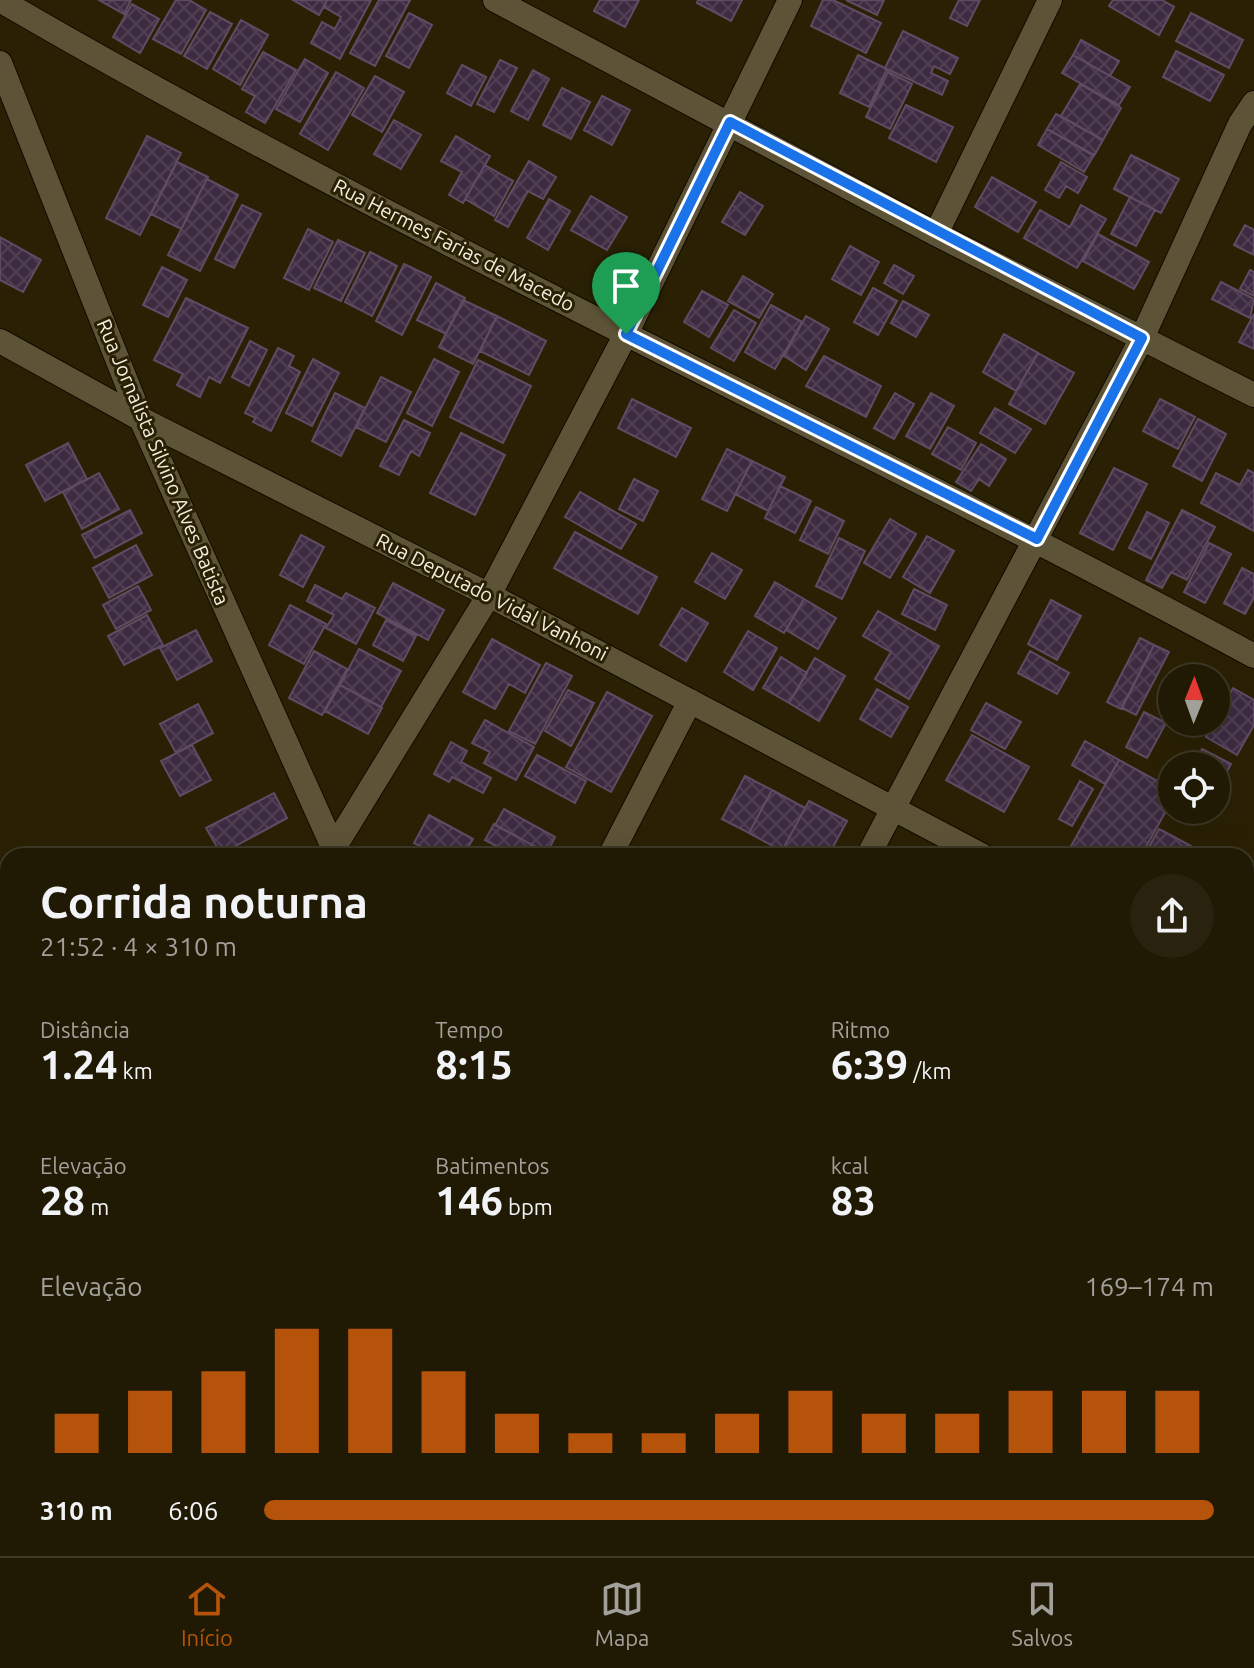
<!DOCTYPE html>
<html lang="pt">
<head>
<meta charset="utf-8">
<style>
  :root { --surface:#201904; --page:#28220e; --text:#f1f3f6; --muted:#a2a09a; --line:#3d3826; --accent:#b45309 }
  body { margin:0; font-family:Ubuntu,sans-serif; background:var(--page); color:var(--text); height:100vh; display:flex; flex-direction:column; font-size:30px; white-space:nowrap }
  * { box-sizing:border-box; margin:0 }
  p { font-size:26px; color:var(--muted) }
  .icon { flex:none; width:44px; height:44px; fill:none; stroke:currentColor; stroke-width:2; stroke-linecap:round; stroke-linejoin:round }
  .map { position:relative; flex:1; overflow:hidden }
  .side { position:absolute; left:0px; top:848px; width:1254px; height:708px; display:flex; flex-direction:column; background:var(--surface); border-radius:24px 24px 0 0; box-shadow:0 8px 32px #0002,0 0 0 2px var(--line) }
  .side>* { flex:none }
  .needle { width:52px; rotate:1deg }
  .fabs { position:absolute; left:1158px; top:664px; display:grid; gap:16px }
  .fabs a { display:grid; place-items:center; width:72px; height:72px; border-radius:50%; background:var(--surface); box-shadow:0 8px 32px #0002,0 0 0 2px var(--line); font-size:40px }
  .pin { position:absolute; display:grid; place-items:center; width:68px; height:68px; color:#fff; margin:-82px -34px; border-radius:50% 50% 50% 0; rotate:-45deg; box-shadow:0 0 8px #0007 }
  .pin .icon { rotate:45deg }
  .round { display:grid; place-items:center; flex:none; width:84px; height:84px; border-radius:42px; background:var(--page) }
  .summary { display:flex; align-items:center; justify-content:space-between; height:136px; padding:0 40px }
  h1 { font-size:44px; font-weight:700; line-height:60px }
  .metrics { display:grid; grid-template-columns:repeat(3,1fr); gap:12px; height:136px; padding:8px 40px }
  .metrics div { display:grid; align-content:center }
  .metrics b { font-size:40px; font-weight:700 }
  .metrics small { font-size:22px; font-weight:400 }
  .metrics p { font-size:22px }
  .chart { height:224px; padding:16px 40px }
  .chart p { display:flex; justify-content:space-between }
  .chart svg { width:100%; height:144px; margin-top:8px; stroke:var(--accent); stroke-width:6 }
  ul { padding:0 40px; list-style:none; font-size:26px }
  li { display:grid; grid-template-columns:128px 96px 1fr; align-items:center; height:60px }
  li i { height:20px; border-radius:10px; background:var(--accent) }
  .tab-bar { display:flex; justify-content:space-around; align-items:center; height:112px; border-top:2px solid var(--line); background:var(--surface); font-size:22px; color:var(--muted) }
  .tab-bar a { display:grid; justify-items:center; gap:4px }
  .tab-bar .current { color:var(--accent) }
  .map>svg:first-child { display:block }
</style>
</head>
<body>
<div class="map">
<svg width="1254" height="1556" viewBox="0 0 1254 1556">
  <defs>
    <pattern id="park-tufts" width="24" height="20" patternUnits="userSpaceOnUse" patternTransform="scale(2)"><rect width="24" height="20" fill="#283a31"/><path d="M3 7l-1-3M5 7V3M7 7l1-3M15 17l-1-3M17 17v-4M19 17l1-3" fill="none" stroke="#48574e"/></pattern>
    <pattern id="building-cross-hatch" width="8" height="8" patternUnits="userSpaceOnUse" patternTransform="scale(2)"><rect width="8" height="8" fill="#3d2b41"/><path d="M0 0l8 8M0 8l8-8" fill="none" stroke="#504053"/></pattern>
  </defs>
  <rect width="100%" height="100%" fill="#2a2105"/>
  <path fill="url(#park-tufts)" d="M781 1548H1003L999 1556H762Z"/>
  <path fill="url(#building-cross-hatch)" stroke="#5f4c64" stroke-width="2" d="M99 0H131L124 14Z
    M176 0H189L206 10 181 54 153 39Z
    M293 0H327L319 15Z
    M327 0H371L340 59 311 43 322 22 335 29 341 17 324 7Z
    M379 0H410L375 66 350 53Z
    M600 0H639L625 27 594 11Z
    M698 0H742L731 21 697 3Z
    M823 0H833L881 23 866 53 811 26Z
    M846 0H884L877 15Z
    M959 0H980L967 26 950 18Z
    M1113 0H1162L1174 7 1159 35 1109 6Z
    M132 4 159 19 140 53 113 37Z
    M210 12 232 24 207 69 184 56Z
    M409 13 432 25 409 68 386 56Z
    M1191 13 1243 40 1229 68 1176 41Z
    M241 20 268 35 240 85 213 69Z
    M903 31 958 58 950 74 934 66 931 73 948 81 942 95 885 68Z
    M1081 40 1119 61 1110 76 1073 55Z
    M1176 51 1224 75 1210 101 1163 77Z
    M263 52 296 70 265 123 246 112 255 96 242 89Z
    M858 55 887 69 869 107 840 93Z
    M1073 55 1130 87 1119 105 1062 73Z
    M305 59 328 73 300 122 276 109Z
    M500 60 517 68 494 112 477 104Z
    M462 65 486 77 471 106 447 93Z
    M533 70 549 79 528 120 511 111Z
    M336 72 364 88 328 150 300 134Z
    M888 72 912 84 890 129 866 117Z
    M375 76 404 92 382 132 352 115Z
    M1080 84 1121 108 1103 140 1061 116Z
    M562 88 590 102 571 139 543 125Z
    M602 96 630 110 612 145 584 130Z
    M906 105 953 127 936 162 889 138Z
    M1056 114 1103 140 1094 156 1047 129Z
    M394 120 421 135 401 169 374 154Z
    M1047 129 1094 155 1084 172 1038 145Z
    M147 136 181 153 140 235 106 218Z
    M456 136 490 156 463 203 449 195 462 172 441 161Z
    M1131 155 1179 179 1161 213 1114 189Z
    M529 161 556 177 543 199 528 191 508 227 495 220Z
    M177 162 208 177 181 229 151 214Z
    M1061 162 1087 177 1078 193 1066 186 1059 198 1045 190Z
    M485 165 513 181 494 216 465 199Z
    M992 177 1036 202 1018 232 975 207Z
    M207 179 238 195 200 271 168 255Z
    M740 192 763 206 745 235 722 222Z
    M591 196 627 217 607 250 571 230Z
    M1130 197 1155 210 1136 246 1111 234Z
    M549 199 570 211 548 250 527 238Z
    M242 205 261 214 234 268 215 259Z
    M1081 205 1106 219 1077 268 1024 238 1040 210 1070 227Z
    M1245 225 1254 230V255L1234 245Z
    M308 229 333 242 309 290 284 278Z
    M1098 234 1149 262 1134 289 1083 261Z
    M0 237 41 260 23 292 0 280Z
    M338 240 365 253 341 301 314 288Z
    M850 246 879 262 861 295 832 279Z
    M370 252 397 266 372 316 345 302Z
    M404 264 431 277 402 335 376 321Z
    M894 265 914 276 903 294 884 283Z
    M162 267 187 280 168 317 143 305Z
    M1250 270 1254 272V296L1240 289Z
    M743 276 773 294 759 318 728 301Z
    M1221 282 1254 299 1250 318 1212 299Z
    M436 283 465 298 446 334 417 320Z
    M873 288 897 301 878 335 854 322Z
    M702 291 728 305 709 337 684 322Z
    M186 298 248 328 220 383 209 377 200 397 177 385 183 374 154 360Z
    M463 300 497 316 473 364 439 347Z
    M903 301 929 315 916 337 891 323Z
    M771 305 802 322 775 369 745 352Z
    M734 310 756 323 734 361 711 348Z
    M1254 314V349L1239 342Z
    M497 316 546 341 529 375 480 351Z
    M806 316 829 329 806 370 784 356Z
    M1004 334 1038 353 1016 391 983 372Z
    M250 341 267 350 249 386 232 377Z
    M278 348 294 356 289 366 300 372 271 431 253 422 256 418 245 413Z
    M1038 353 1074 373 1045 424 1009 404Z
    M824 356 881 386 866 417 806 386Z
    M313 359 339 373 312 426 286 413Z
    M434 359 459 372 432 426 407 413Z
    M478 360 531 386 503 443 450 417Z
    M381 377 411 392 386 442 356 427Z
    M335 393 365 408 341 456 312 441Z
    M895 393 914 404 894 439 874 428Z
    M931 393 954 406 930 449 906 436Z
    M632 399 691 428 676 457 618 428Z
    M1160 399 1195 417 1178 449 1143 431Z
    M995 408 1031 429 1015 453 980 433Z
    M1198 419 1226 434 1202 481 1173 466Z
    M404 420 430 433 419 456 411 451 399 475 380 466Z
    M948 427 976 443 961 470 932 454Z
    M461 433 505 455 475 515 430 493Z
    M68 443 87 479 45 501 26 465Z
    M981 444 1006 459 989 486 979 479 971 491 956 482Z
    M727 449 752 461 727 511 702 499Z
    M752 461 785 477 768 511 735 494Z
    M1114 468 1147 484 1113 550 1080 533Z
    M1248 470 1254 473V531L1201 503 1216 473 1240 485Z
    M99 473 119 509 82 529 63 492Z
    M634 479 658 491 643 521 619 509Z
    M780 486 811 501 795 533 765 518Z
    M580 492 636 524 621 549 565 517Z
    M816 507 844 521 828 554 800 540Z
    M130 510 142 533 95 558 82 535Z
    M1182 510 1215 527 1187 580 1171 572 1162 588 1146 580Z
    M1147 512 1169 523 1151 559 1129 548Z
    M890 519 916 534 890 578 864 563Z
    M575 532 657 577 638 614 554 568Z
    M301 535 324 547 303 587 280 575Z
    M927 536 954 551 930 593 903 577Z
    M839 538 865 551 842 599 816 586Z
    M1209 543 1231 554 1205 603 1184 592Z
    M136 545 152 575 109 598 93 568Z
    M712 553 742 570 725 599 695 582Z
    M1242 568 1254 574V597L1245 614 1224 603Z
    M775 582 804 599 784 633 755 616Z
    M393 583 444 610 428 640 377 613Z
    M315 585 342 599 346 593 375 608 356 644 326 628 334 615 307 601Z
    M138 586 151 610 116 629 103 605Z
    M914 589 947 605 935 630 902 614Z
    M804 599 836 618 818 649 786 630Z
    M1051 600 1081 616 1057 660 1028 644Z
    M290 605 326 624 304 664 269 645Z
    M682 608 708 623 686 661 660 645Z
    M878 611 939 646 909 699 875 679 891 652 863 636Z
    M147 615 163 645 124 665 108 636Z
    M386 620 416 636 403 661 373 645Z
    M196 630 212 661 177 680 160 648Z
    M748 631 777 648 753 690 724 672Z
    M1140 638 1154 645 1121 709 1107 702Z
    M492 639 540 665 525 693 509 684 495 709 463 692Z
    M1154 645 1169 652 1136 715 1122 708Z
    M359 649 401 671 381 707 340 685Z
    M314 651 347 669 322 715 289 698Z
    M1030 651 1069 673 1057 694 1018 673Z
    M781 657 807 673 789 703 763 688Z
    M815 658 845 676 819 721 789 703Z
    M546 663 572 676 535 744 509 731Z
    M340 685 382 708 368 734 325 711Z
    M1233 688 1254 700V725L1237 755 1206 737Z
    M877 689 908 707 891 737 860 719Z
    M568 690 594 703 571 746 545 731Z
    M607 692 652 716 611 792 566 767Z
    M986 703 1021 722 1005 749 971 730Z
    M198 704 213 733 176 753 160 724Z
    M1144 712 1166 723 1147 758 1126 747Z
    M485 720 534 747 516 780 484 763 490 752 472 743Z
    M972 735 1029 767 1004 812 946 780Z
    M1085 741 1119 760 1105 784 1072 765Z
    M451 742 467 751 461 762 491 778 483 793 452 777 449 782 434 774Z
    M192 745 211 780 180 796 161 761Z
    M1202 749 1231 764 1216 792V766H1193Z
    M537 755 586 781 575 803 525 776Z
    M1119 760 1172 789V800L1141 856H1083L1070 848Z
    M745 776 772 790 749 833 722 819Z
    M1080 781 1093 789 1072 826 1059 819Z
    M772 790 805 808 782 851 749 833Z
    M274 793 287 818 221 854 206 828Z
    M809 801 847 821 828 856H779Z
    M504 809 555 837 547 853 495 825Z
    M429 815 473 839 463 856H439L414 843Z
    M494 824 547 853 545 856H515L485 840Z
    M1159 829 1191 846 1185 856H1144Z
    M1252 876 1254 877V943L1246 938V887Z
    M1246 1285 1254 1289V1314L1250 1322 1246 1320Z
    M1246 1365 1254 1369 1252 1400 1246 1396Z
    M1246 1448 1254 1452V1525L1246 1520Z
    M1072 1548H1084L1099 1556H1068Z"/>
  <g fill="none" stroke-linecap="round" stroke-linejoin="round">
    <defs>
      <path id="minor" d="M0 0C408 238 839 432 1254 656
        M495 0 936 234 1254 395
        M0 63 141 419 337 856
        M936 234 1050 0
        M0 341 141 419 489 595 983 856
        M334 848 489 595 626 334 790 0
        M610 856 690 701
        M868 856 1142 338 1240 124 1254 103
        M1246 995 1254 1000
        M0 1094 8 1095
        M1246 1118 1254 1103
        M0 1377 8 1394
        M82 1548 86 1556
        M653 1548 657 1556
        M1179 1548 1194 1556
        M1018 1556 1022 1548"/>
    </defs>
    <use href="#minor" stroke="#130a00" stroke-width="26"/>
    <use href="#minor" stroke="#5d5337" stroke-width="24"/>
  </g>
  <g fill="none" stroke-linecap="round" stroke-linejoin="round">
    <defs>
      <path id="route" d="M730 122 1142 338 1037 539 626 334Z"/>
    </defs>
    <use href="#route" stroke="#fff" stroke-width="16"/>
    <use href="#route" stroke="#1a73e8" stroke-width="10"/>
  </g>
  <g text-anchor="middle" stroke-width="6" stroke-linejoin="round" paint-order="stroke">
    <g font-size="20" fill="#f3eddd" stroke="#2a2105">
      <text transform="translate(454 245) rotate(27)" y="7">Rua Hermes Farias de Macedo</text>
      <text transform="translate(163 462) rotate(67)" y="7">Rua Jornalista Silvino Alves Batista</text>
      <text transform="translate(492 597) rotate(27)" y="7">Rua Deputado Vidal Vanhoni</text>
    </g>
  </g>
</svg>
<div class="fabs">
<a><svg class="needle" viewBox="-14 -14 28 28"><path d="M0-13l5 13h-10z" fill="#e53935"/><path d="M0 13l5-13h-10z" fill="#a2a09a"/></svg></a>
<a><svg class="icon" aria-label="locate" viewBox="0 0 24 24"><circle cx="12" cy="12" r="6"/><path d="M12 2v4M12 18v4M2 12h4M18 12h4"/></svg></a>
</div>
<div class="pin" style="left:626px;top:334px;background:#1e9e55"><svg class="icon" aria-label="arrive" viewBox="0 0 24 24"><path d="M6 21V4h12l-3 4 3 4H6"/></svg></div>
<section class="side">
<div class="summary"><div><h1>Corrida noturna</h1><p>21:52 · 4 × 310 m</p></div><a class="round"><svg class="icon" aria-label="share" viewBox="0 0 24 24"><path d="M12 15V3M7 8l5-5 5 5M5 13v7h14v-7"/></svg></a></div>
<div class="metrics">
<div><p>Distância</p><b>1.24<small> km</small></b></div>
<div><p>Tempo</p><b>8:15</b></div>
<div><p>Ritmo</p><b>6:39<small> /km</small></b></div>
</div>
<div class="metrics">
<div><p>Elevação</p><b>28<small> m</small></b></div>
<div><p>Batimentos</p><b>146<small> bpm</small></b></div>
<div><p>kcal</p><b>83</b></div>
</div>
<div class="chart"><p><span>Elevação</span>169–174 m</p>
<svg viewBox="0 0 160 44" preserveAspectRatio="none"><path d="M5 44V32M15 44V25M25 44V19M35 44V6M45 44V6M55 44V19M65 44V32M75 44V38M85 44V38M95 44V32M105 44V25M115 44V32M125 44V32M135 44V25M145 44V25M155 44V25"/></svg>
</div>
<ul>
<li><b>310 m</b>6:06<i style="width:100%"></i></li>
</ul>
</section>
</div>
<nav class="tab-bar">
<a class="current"><svg class="icon" aria-label="home" viewBox="0 0 24 24"><path d="M3 11l9-7 9 7M6 9v11h12V9"/></svg>Início</a>
<a><svg class="icon" aria-label="map" viewBox="0 0 24 24"><path d="M3 6l6-2 6 2 6-2v14l-6 2-6-2-6 2zM9 4v14M15 6v14"/></svg>Mapa</a>
<a><svg class="icon" aria-label="saved" viewBox="0 0 24 24"><path d="M7 4h10v16l-5-4-5 4z"/></svg>Salvos</a>
</nav>
</body>
</html>
